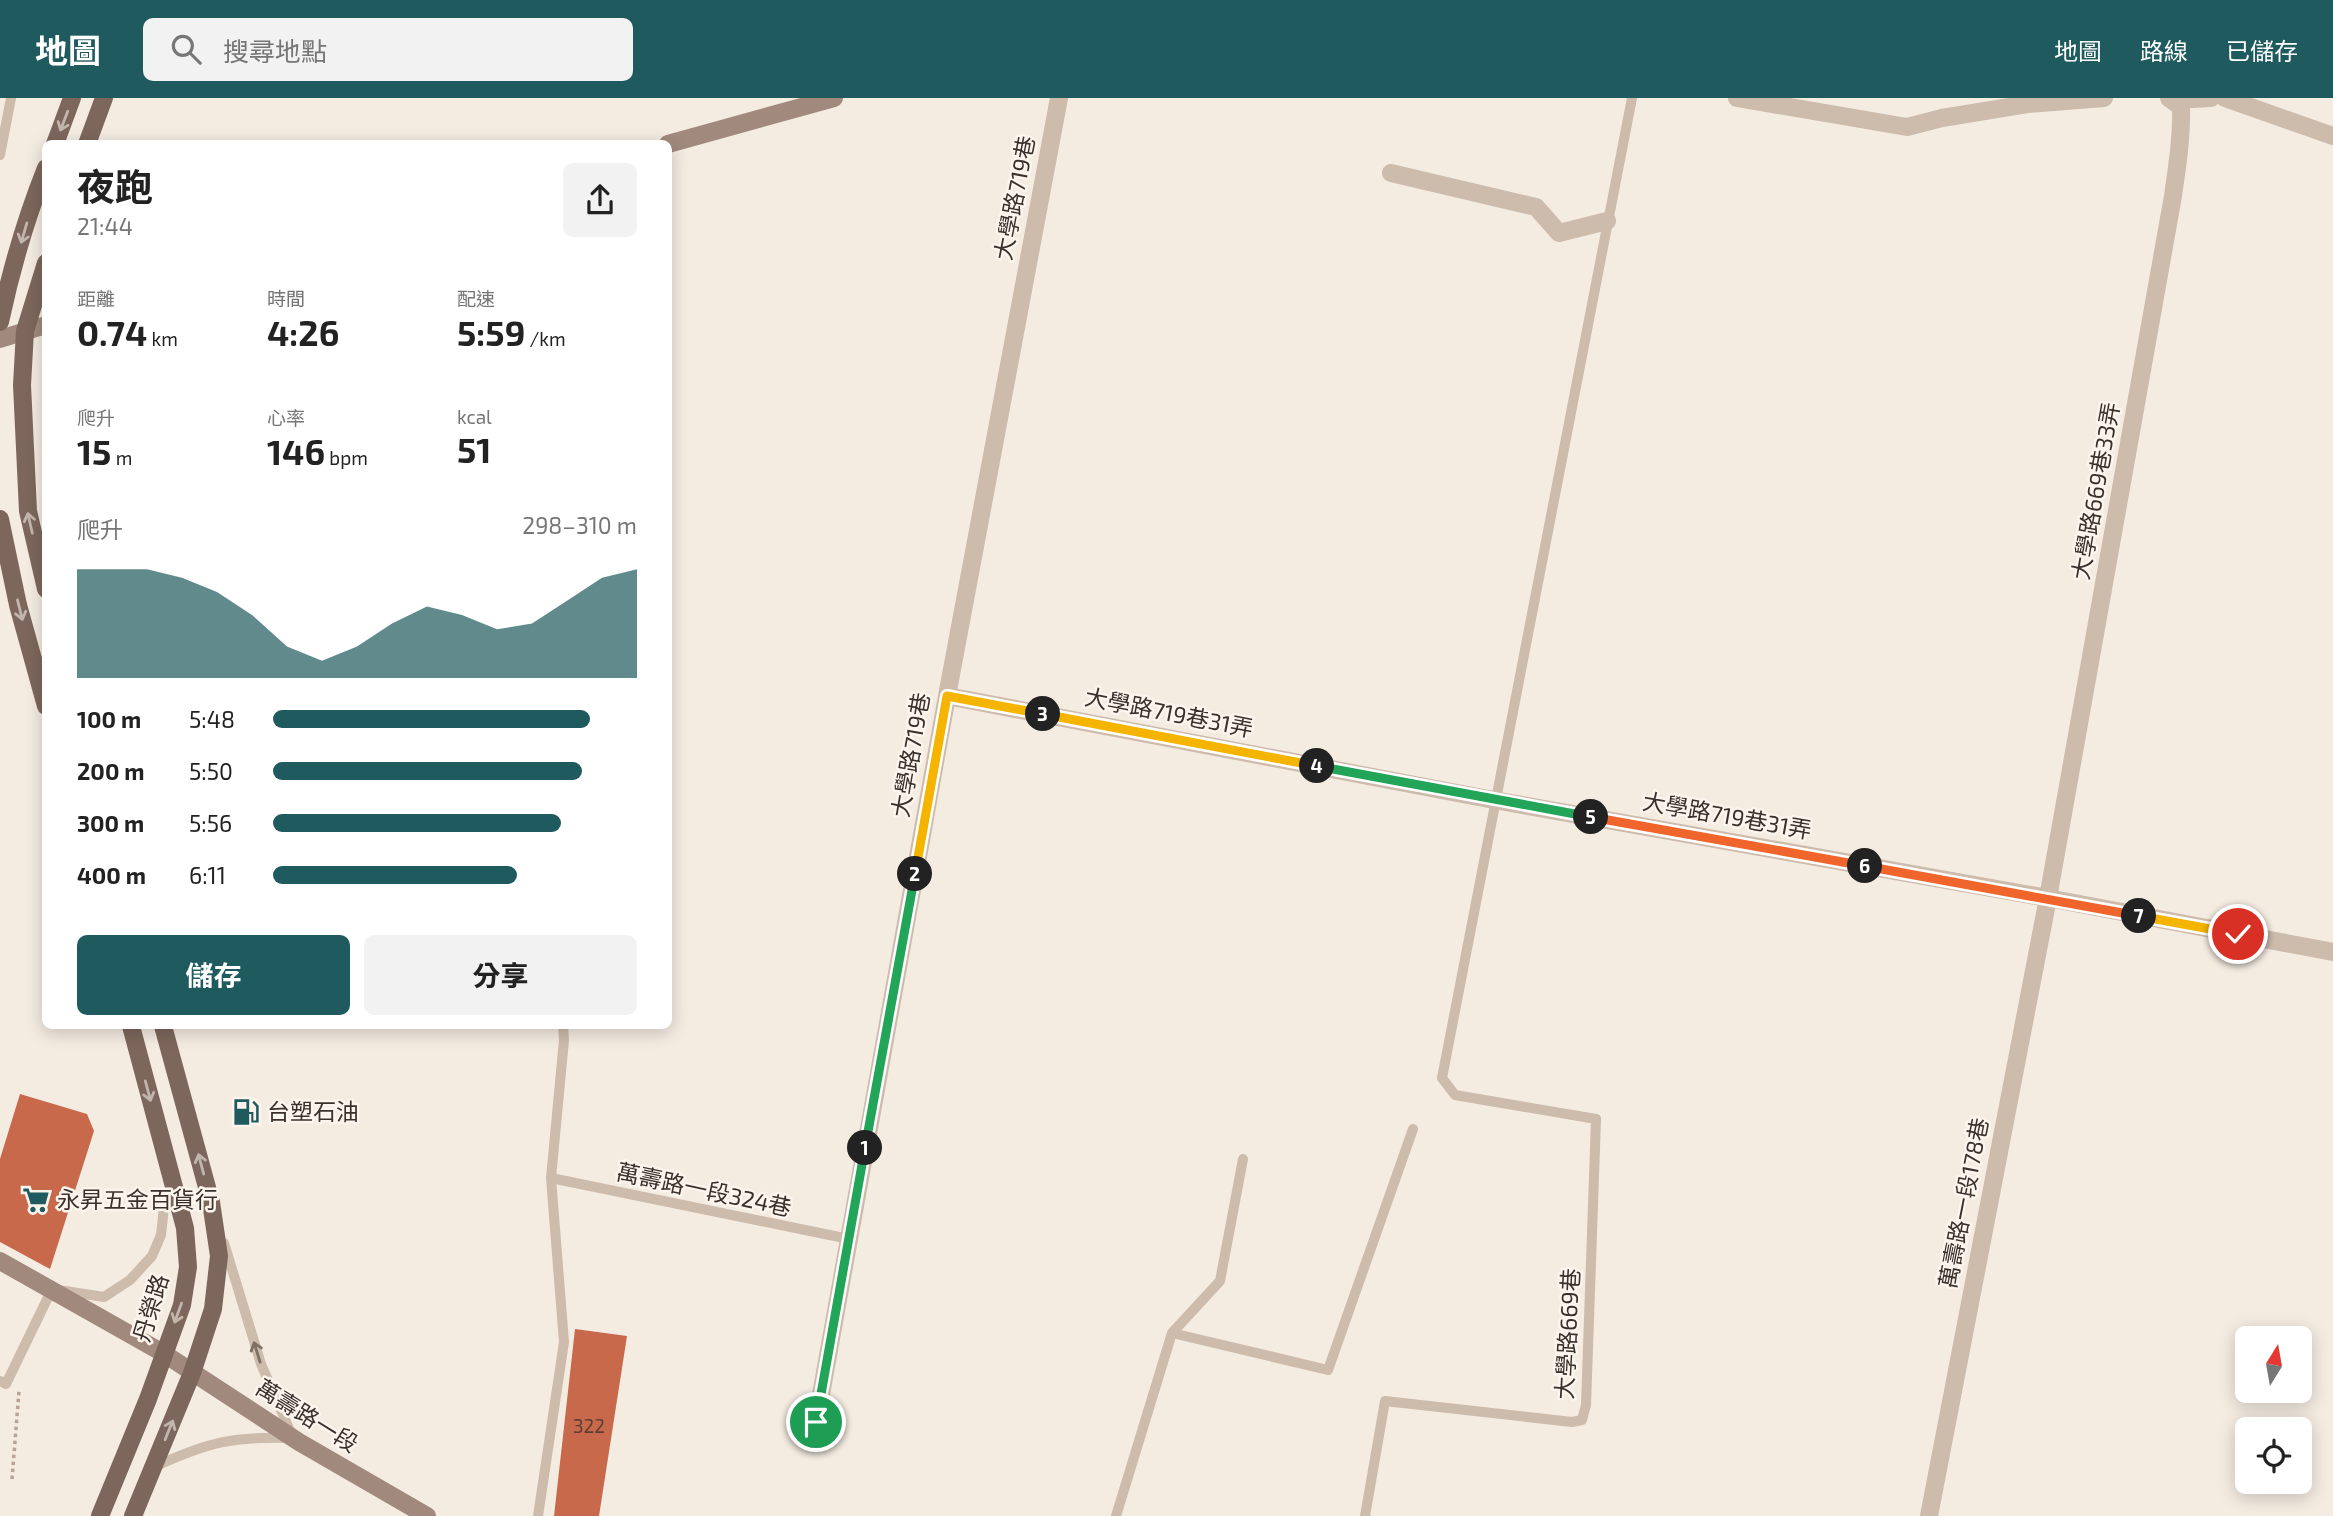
<!DOCTYPE html>
<html lang="zh-TW">
<head>
<meta charset="utf-8">
<style>
  :root { --surface:#fff; --page:#f2f2f2; --text:#222; --muted:#767676; --accent:#1f5a5e }
  body { margin:0; font-family:"Exo 2","Noto Sans TC",sans-serif; background:var(--page); color:var(--text); height:100vh; display:flex; flex-direction:column; font-size:26px; white-space:nowrap }
  * { box-sizing:border-box; margin:0 }
  p { font-size:23px; color:var(--muted) }
  .icon { flex:none; width:38px; height:38px; fill:none; stroke:currentColor; stroke-width:2; stroke-linecap:round; stroke-linejoin:round }
  .map { position:relative; flex:1; overflow:hidden }
  .details { position:absolute; left:42px; top:42px; width:630px; height:889px; display:flex; flex-direction:column; background:var(--surface); border-radius:10px; box-shadow:0 4px 18px #0003 }
  .details>* { flex:none }
  .needle { width:46px; rotate:11deg }
  .controls { position:absolute; left:2235px; top:1228px; display:grid; gap:14px }
  .controls a { display:grid; place-items:center; width:77px; height:77px; border-radius:10px; background:var(--surface); box-shadow:0 4px 18px #0003; font-size:35px }
  .pin { position:absolute; display:grid; place-items:center; width:60px; height:60px; color:#fff; margin:-30px; border:4px solid #fff; border-radius:50%; box-shadow:0 2px 7px #0007 }
  .km { position:absolute; width:35px; height:35px; margin:-18px; border-radius:50%; background:#222; color:#fff; font-size:19px; line-height:35px; text-align:center }
  .round { display:grid; place-items:center; flex:none; width:74px; height:74px; border-radius:10px; background:var(--page) }
  .head { display:flex; align-items:center; justify-content:space-between; height:119px; padding:0 35px }
  h1 { font-size:38px; font-weight:700; line-height:52px }
  .figures { display:grid; grid-template-columns:repeat(3,1fr); gap:10px; height:119px; padding:7px 35px }
  .figures div { display:grid; align-content:center }
  .figures b { font-size:35px; font-weight:700 }
  .figures small { font-size:19px; font-weight:400 }
  .figures p { font-size:19px }
  .chart { height:196px; padding:14px 35px }
  .chart p { display:flex; justify-content:space-between }
  .chart svg { width:100%; height:126px; margin-top:7px; fill:var(--accent); opacity:.7 }
  .cta { display:flex; gap:14px; margin-top:auto; padding:14px 35px }
  .cta a { flex:1; height:80px; border-radius:10px; background:var(--accent); color:#fff; font-size:28px; font-weight:700; line-height:80px; text-align:center }
  .cta a+a { background:var(--page); color:var(--text) }
  ul { padding:0 35px; list-style:none; font-size:23px }
  li { display:grid; grid-template-columns:112px 84px 1fr; align-items:center; height:52px }
  li i { height:18px; border-radius:9px; background:var(--accent) }
  header { display:flex; align-items:center; gap:42px; box-sizing:border-box; height:98px; padding:0 35px; background:var(--accent); color:#fff }
  header strong { font-size:33px }
  nav { display:flex; gap:38px; margin-inline-start:auto; font-size:24px }
  .search { width:490px; height:63px; background:var(--page); display:flex; align-items:center; gap:18px; box-sizing:border-box; padding:0 24px; border-radius:10px; color:var(--muted); font-size:26px }
  .map>svg:first-child { display:block }
</style>
</head>
<body>
<header>
<strong>地圖</strong>
<div class="search"><svg class="icon" aria-label="search" viewBox="0 0 24 24"><circle cx="10" cy="10" r="6"/><path d="M15 15l6 6"/></svg>搜尋地點</div>
<nav><a>地圖</a><a>路線</a><a>已儲存</a></nav>
</header>
<div class="map">
<svg width="2333" height="1418" viewBox="0 0 2333 1418">
  <rect width="100%" height="100%" fill="#f4ebe1"/>
  <path fill="#c8694b" d="M20 996 87 1016 94 1033 50 1171 0 1144V1061Z
    M575 1231 627 1238 599 1418H554Z"/>
  <g fill="none" stroke-linecap="round" stroke-linejoin="round">
    <path stroke="#b9a596" stroke-width="3.5" stroke-dasharray="3.5 3.5" stroke-linecap="butt" d="M12 1381 19 1293"/>
    <path stroke="#cdbbac" stroke-width="10" d="M0 57 11 0
      M551 1080 564 942 563 928
      M1172 1235 1220 1183 1243 1061
      M0 1283 6 1286 52 1191 104 1199 130 1182 152 1158 161 1137 164 1109 174 1089
      M154 1369C208 1344 234 1338 293 1340L261 1266 224 1145
      M538 1418 564 1244 551 1080 849 1141
      M1116 1418 1172 1235 1328 1272 1413 1031
      M1365 1418 1385 1303 1572 1324 1582 1322 1586 1307 1596 1021 1455 997 1442 980 1632 0"/>
    <path stroke="#cdbbac" stroke-width="18" d="M1737 0 1907 29 1942 20 2027 6 2104 0
      M2225 0 2333 38
      M2172 2 2211 0
      M1391 75 1536 109 1559 135 1607 123
      M947 598 1494 702 2048 800 2333 854
      M816 1324 947 598 1059 0
      M1929 1418 2048 800 2173 98C2177 69 2182 39 2181 9L2169 0"/>
    <path stroke="#a18a7d" stroke-width="18" d="M668 46 834 0
      M0 241 46 227
      M0 1163 163 1255 299 1344 427 1418"/>
    <path stroke="#7d675c" stroke-width="18" d="M55 46 72 0
      M87 46 104 0
      M46 165 25 233 22 287 28 413 46 491
      M0 224C11 172 26 120 46 70
      M0 421 18 507 46 608
      M100 1418 148 1301 182 1207 188 1169 185 1130 131 928
      M133 1418 192 1275 213 1211 219 1158 211 1104 163 928"/>
  </g>
  <defs><path id="oneway-shaft" d="M-6 0H5M1.5-3L5.5 0L1.5 3" fill="none" stroke-width="1.6" stroke-linecap="round" stroke-linejoin="round" transform="scale(1.75)"/></defs>
  <g stroke="#c2b5ac">
    <use href="#oneway-shaft" transform="translate(64 23) rotate(111)"/>
    <use href="#oneway-shaft" transform="translate(24 135) rotate(106)"/>
    <use href="#oneway-shaft" transform="translate(30 425) rotate(-103)"/>
    <use href="#oneway-shaft" transform="translate(20 512) rotate(76)"/>
    <use href="#oneway-shaft" transform="translate(148 993) rotate(75)"/>
    <use href="#oneway-shaft" transform="translate(201 1066) rotate(-105)"/>
    <use href="#oneway-shaft" transform="translate(178 1215) rotate(110)"/>
    <use href="#oneway-shaft" transform="translate(169 1332) rotate(-68)"/>
  </g>
  <use stroke="#7d6f65" href="#oneway-shaft" transform="translate(257 1254) rotate(-107)"/>
  <g fill="none" stroke-linecap="round" stroke-linejoin="round">
    <defs>
      <path id="split-1" d="M816 1324 865 1050"/>
      <path id="split-2" d="M865 1050 915 776"/>
      <path id="split-3" d="M915 776 947 598 1043 616"/>
      <path id="split-4" d="M1043 616 1317 668"/>
      <path id="split-5" d="M1317 668 1591 719"/>
      <path id="split-6" d="M1591 719 1865 768"/>
      <path id="split-7" d="M1865 768 2139 818"/>
      <path id="split-8" d="M2139 818 2238 836"/>
    </defs>
    <use href="#split-1" stroke="#fff" stroke-width="14"/>
    <use href="#split-2" stroke="#fff" stroke-width="14"/>
    <use href="#split-3" stroke="#fff" stroke-width="14"/>
    <use href="#split-4" stroke="#fff" stroke-width="14"/>
    <use href="#split-5" stroke="#fff" stroke-width="14"/>
    <use href="#split-6" stroke="#fff" stroke-width="14"/>
    <use href="#split-7" stroke="#fff" stroke-width="14"/>
    <use href="#split-8" stroke="#fff" stroke-width="14"/>
    <use href="#split-1" stroke="#22a559" stroke-width="9"/>
    <use href="#split-2" stroke="#22a559" stroke-width="9"/>
    <use href="#split-3" stroke="#f5b400" stroke-width="9"/>
    <use href="#split-4" stroke="#f5b400" stroke-width="9"/>
    <use href="#split-5" stroke="#22a559" stroke-width="9"/>
    <use href="#split-6" stroke="#f0652b" stroke-width="9"/>
    <use href="#split-7" stroke="#f0652b" stroke-width="9"/>
    <use href="#split-8" stroke="#f5b400" stroke-width="9"/>
  </g>
  <defs>
    <symbol id="fuel-bare" viewBox="-9 -9 18 18"><path d="M-5.5-6h7V0h2V4h1.3V-2.5L3-4.5l.8-.8L6-3V5H2.5V1h-1V6h-7ZM-4.2-4.7v3.2H.2V-4.7Z" fill="#1f5a5e" stroke="#fbf5ee" stroke-width="2.5" paint-order="stroke"/></symbol>
    <symbol id="supermarket-bare" viewBox="-9 -9 18 18"><path d="M-6-5.5h2.5l.6 2H6L4.5 2H-2.5L-4.4-4H-6ZM-1.5 3.2a1.3 1.3 0 1 0 .1 0ZM3 3.2a1.3 1.3 0 1 0 .1 0Z" fill="#1f5a5e" stroke="#fbf5ee" stroke-width="2.5" paint-order="stroke"/></symbol>
  </defs>
  <g fill-rule="evenodd">
    <use href="#fuel-bare" x="227" y="995" width="38" height="38"/>
    <use href="#supermarket-bare" x="17" y="1083" width="38" height="38"/>
  </g>
  <g text-anchor="middle" stroke-width="5" stroke-linejoin="round" paint-order="stroke">
    <g font-size="19" fill="#5e3e33">
      <text x="589" y="1335">322</text>
    </g>
    <g font-size="23" fill="#3b302b" stroke="#fbf5ee">
      <text transform="translate(1015 100) rotate(-79)" y="8">大學路719巷</text>
      <text transform="translate(2096 393) rotate(-80)" y="8">大學路669巷33弄</text>
      <text transform="translate(1169 615) rotate(11)" y="8">大學路719巷31弄</text>
      <text transform="translate(911 657) rotate(-80)" y="8">大學路719巷</text>
      <text transform="translate(1727 718) rotate(10)" y="8">大學路719巷31弄</text>
      <text transform="translate(704 1092) rotate(12)" y="8">萬壽路一段324巷</text>
      <text transform="translate(1964 1105) rotate(-79)" y="8">萬壽路一段178巷</text>
      <text transform="translate(151 1210) rotate(-73)" y="8">丹榮路</text>
      <text transform="translate(1568 1236) rotate(-87)" y="8">大學路669巷</text>
      <text transform="translate(307 1318) rotate(32)" y="8">萬壽路一段</text>
    </g>
    <g font-size="23" fill="#3b302b" stroke="#fbf5ee" text-anchor="start">
      <text x="267" y="1022">台塑石油</text>
      <text x="57" y="1110">永昇五金百貨行</text>
    </g>
  </g>
</svg>
<div class="controls">
<a><svg class="needle" viewBox="-14 -14 28 28"><path d="M0-13l5 13h-10z" fill="#e53935"/><path d="M0 13l5-13h-10z" fill="#767676"/></svg></a>
<a><svg class="icon" aria-label="locate" viewBox="0 0 24 24"><circle cx="12" cy="12" r="6"/><path d="M12 2v4M12 18v4M2 12h4M18 12h4"/></svg></a>
</div>
<div class="pin" style="left:816px;top:1324px;background:#1e9e55"><svg class="icon" aria-label="arrive" viewBox="0 0 24 24"><path d="M6 21V4h12l-3 4 3 4H6"/></svg></div>
<div class="pin" style="left:2238px;top:836px;background:#d93025"><svg class="icon" aria-label="check" viewBox="0 0 24 24"><path d="M5 12l5 5 9-10"/></svg></div>
<b class="km" style="left:865px;top:1050px">1</b>
<b class="km" style="left:915px;top:776px">2</b>
<b class="km" style="left:1043px;top:616px">3</b>
<b class="km" style="left:1317px;top:668px">4</b>
<b class="km" style="left:1591px;top:719px">5</b>
<b class="km" style="left:1865px;top:768px">6</b>
<b class="km" style="left:2139px;top:818px">7</b>
<section class="details">
<div class="head"><div><h1>夜跑</h1><p>21:44</p></div><a class="round"><svg class="icon" aria-label="share" viewBox="0 0 24 24"><path d="M12 15V3M7 8l5-5 5 5M5 13v7h14v-7"/></svg></a></div>
<div class="figures">
<div><p>距離</p><b>0.74<small> km</small></b></div>
<div><p>時間</p><b>4:26</b></div>
<div><p>配速</p><b>5:59<small> /km</small></b></div>
</div>
<div class="figures">
<div><p>爬升</p><b>15<small> m</small></b></div>
<div><p>心率</p><b>146<small> bpm</small></b></div>
<div><p>kcal</p><b>51</b></div>
</div>
<div class="chart"><p><span>爬升</span>298–310 m</p>
<svg viewBox="0 0 160 44" preserveAspectRatio="none"><path d="M0 44V6L10 6L20 6L30 9L40 14L50 22L60 33L70 38L80 33L90 25L100 19L110 22L120 27L130 25L140 17L150 9L160 6V44z"/></svg>
</div>
<ul>
<li><b>100 m</b>5:48<i style="width:87%"></i></li>
<li><b>200 m</b>5:50<i style="width:85%"></i></li>
<li><b>300 m</b>5:56<i style="width:79%"></i></li>
<li><b>400 m</b>6:11<i style="width:67%"></i></li>
</ul>
<div class="cta"><a>儲存</a><a>分享</a></div>
</section>
</div>
</body>
</html>
